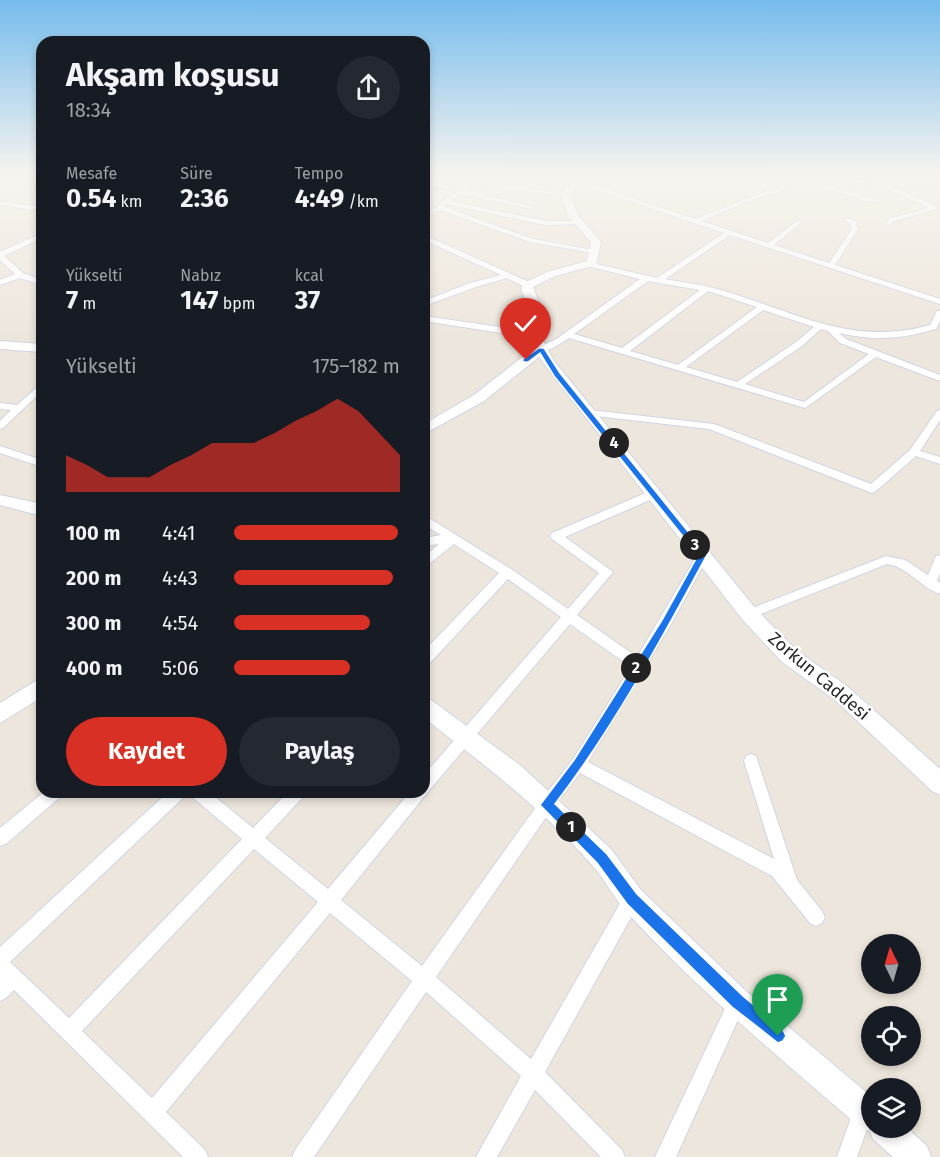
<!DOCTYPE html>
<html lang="tr">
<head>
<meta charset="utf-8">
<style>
  :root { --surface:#171b24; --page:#242831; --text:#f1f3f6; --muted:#9ea1a6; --accent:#d93025 }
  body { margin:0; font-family:"Fira Sans",sans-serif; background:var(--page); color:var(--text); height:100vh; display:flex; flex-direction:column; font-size:22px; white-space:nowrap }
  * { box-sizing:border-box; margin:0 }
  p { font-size:20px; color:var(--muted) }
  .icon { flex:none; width:33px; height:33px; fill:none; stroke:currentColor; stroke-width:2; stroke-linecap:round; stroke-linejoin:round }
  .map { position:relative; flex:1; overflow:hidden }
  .sheet { position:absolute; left:36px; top:36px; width:394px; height:762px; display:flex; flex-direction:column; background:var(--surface); border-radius:18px; box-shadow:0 3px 9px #0003 }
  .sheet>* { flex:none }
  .needle { width:39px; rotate:355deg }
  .fabs { position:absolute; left:861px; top:934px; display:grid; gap:12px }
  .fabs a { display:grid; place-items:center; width:60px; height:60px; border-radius:50%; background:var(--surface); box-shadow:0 3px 9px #0003; font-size:30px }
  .pin { position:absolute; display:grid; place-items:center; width:51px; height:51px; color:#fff; margin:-62px -26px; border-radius:50% 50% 50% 0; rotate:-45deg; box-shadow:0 0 6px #0007 }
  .pin .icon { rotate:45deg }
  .km { position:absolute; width:30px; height:30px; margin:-15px; border-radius:50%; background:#222; color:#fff; font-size:16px; line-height:30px; text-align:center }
  .round { display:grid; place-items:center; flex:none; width:63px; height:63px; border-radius:32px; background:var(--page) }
  .overview { display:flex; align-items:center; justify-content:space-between; height:102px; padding:0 30px }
  h1 { font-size:33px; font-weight:700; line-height:45px }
  .metrics { display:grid; grid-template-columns:repeat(3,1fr); gap:9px; height:102px; padding:6px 30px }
  .metrics div { display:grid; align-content:center }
  .metrics b { font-size:26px; font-weight:700 }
  .metrics small { font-size:16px; font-weight:400 }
  .metrics p { font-size:16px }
  .chart { height:168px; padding:12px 30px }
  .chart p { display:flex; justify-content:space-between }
  .chart svg { width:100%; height:108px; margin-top:6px; fill:var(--accent); opacity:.7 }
  .button { display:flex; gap:12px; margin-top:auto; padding:12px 30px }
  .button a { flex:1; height:69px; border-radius:36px; background:var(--accent); color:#fff; font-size:24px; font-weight:700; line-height:69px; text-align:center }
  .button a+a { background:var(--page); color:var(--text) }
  ul { padding:0 30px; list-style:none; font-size:20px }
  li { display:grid; grid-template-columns:96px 72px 1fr; align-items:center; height:45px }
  li i { height:15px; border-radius:8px; background:var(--accent) }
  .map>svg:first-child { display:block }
</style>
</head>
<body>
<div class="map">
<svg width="940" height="1157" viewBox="0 0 940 1157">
  <rect width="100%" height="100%" fill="#ede6dc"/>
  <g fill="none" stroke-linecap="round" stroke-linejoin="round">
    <defs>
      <path id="street" d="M26 175H34L0 189V185Z
        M454 175 477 179 481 177 483 180 513 186 569 193V195L567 196 513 190 479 183 466 191 534 207 531 209 461 194 450 201 546 221H578L581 223 580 224 546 225 446 204 445 207 533 239 598 251 594 253 530 242 441 210 424 216V212L438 207 442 201 458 191 424 184V180L462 188 472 182 455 178Z
        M553 175C563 174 571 181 581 181 594 182 612 175 628 175L587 183 695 219 769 190 737 175H744L775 188 802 183 829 185 883 175H894L877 180 938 207V209L893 221 890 225H886L888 219 929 208 871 181 837 187 877 200V202C861 202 844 192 829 189 784 181 742 205 701 221L768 243 797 221H801V223L774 245 829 263 852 229 850 226 851 224 844 219 849 218 857 222 856 226 858 229 835 265 940 299V304L730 235 665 279C685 283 705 285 724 291 796 312 852 347 930 325L937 311H940V321L936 329C901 339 875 341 839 333L846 339 940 375V381L876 357 805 408 569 338C560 344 549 352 538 351V347L555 340 640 279 587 266V262L657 278 724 233ZM648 281 700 290 622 348 574 334ZM708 291 757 307 678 365 630 351ZM763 310 814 327 796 342 737 382 686 367ZM821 329 828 331 840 343 869 354 804 402 745 384 802 346Z
        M0 201 33 206 42 203V207L33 210 0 205Z
        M42 233V238L4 256 23 273 42 280V285L20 278 0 285V280L15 274 0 260V252Z
        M424 235 531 283 532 285 525 287 507 278 476 287 424 306V301L470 283 501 275 424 240Z
        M424 316 534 332 538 335 534 338 424 321Z
        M42 383V391L3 428 0 429V421L11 410 0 409V403L17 405Z
        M590 410 714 424 871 484 910 450 937 411 940 410V420L920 451 940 457V464L916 456 876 491 872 493 709 429 587 415 585 413Z
        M0 446 42 460V467L0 453Z
        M655 489 660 493 659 496 565 537 613 572 577 615 637 657 699 552H707L709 555 670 626 588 762 774 859 744 761 746 756 751 754 756 756 797 880 822 911 825 917 822 923 816 926 810 923 772 876 580 773 551 810 436 977 531 1059 626 893 632 891 638 893 640 899 638 905 545 1072 622 1150 625 1157H601L535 1090 497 1157H476L521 1076 426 992 314 1157H292L295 1150 412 981 330 913 166 1112 205 1150 208 1157H183L14 990 6 998 0 1001V947L168 792H187L184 797 10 962 69 1018 242 839 192 797 189 792H209L253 828 288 792H306L303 797 265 838 328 889 410 792H424V775L561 617 508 579 429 664 424 665V651L499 573 454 544 424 568V557L439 544 424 546V538L441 535 424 525V515L511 569 568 609 599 573 552 539 550 536 552 533ZM570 624 631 667 573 759 541 800 422 966 341 900 427 793ZM254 849 318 902 152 1098 82 1031Z
        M940 555V573L937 581 940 583V594C920 587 908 567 887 564L753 617H745L743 614 745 611 886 556 905 560 928 575 936 556Z
        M44 792H63L60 797 6 844 0 846V828Z
        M737 993 743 996 746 1002 676 1157H655L731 996Z
        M863 1101 870 1104 872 1115 857 1157H837L856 1104Z"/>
      <path id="secondary" d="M574 178 582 180 571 196 578 215 601 242 596 265 555 276 533 287 539 302 537 320 540 335 554 361 756 609 796 650 848 687 940 769V795L932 791 834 699 782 662 742 619 539 357 484 401 424 434V424L474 395 534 348C522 323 531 310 521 289L524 283 547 272 587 261 591 242 569 217 561 196Z
        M0 341 42 344V352L0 349Z
        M0 495 42 504V516L0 505Z
        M42 677V697L0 723V703Z
        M424 697 431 700 520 765 611 849 641 890 747 992 872 1097V1128H907L927 1146 931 1157H893L873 1139 870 1131 861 1128C780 1058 696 989 624 909 612 895 604 878 592 865 542 809 484 764 424 718Z"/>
    </defs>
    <use href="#street" stroke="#d1d4e4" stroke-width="2"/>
    <use href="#secondary" stroke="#d1d4e4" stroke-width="2"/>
    <use href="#street" fill="#fff" fill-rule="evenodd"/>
    <use href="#secondary" fill="#fff" fill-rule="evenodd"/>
  </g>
  <linearGradient id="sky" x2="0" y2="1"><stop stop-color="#76bcec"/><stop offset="0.52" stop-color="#f7f4ef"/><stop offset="1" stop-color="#f7f4ef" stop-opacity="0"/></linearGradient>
  <rect width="940" height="337" fill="url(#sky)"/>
  <path fill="#1a73e8" stroke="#fff" stroke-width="1.5" d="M539 348H544L560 373 707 555C661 640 614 727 555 804L607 854 637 894 743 996 783 1030 786 1036 783 1041 778 1043 732 1007 627 904 597 863 540 805 574 760 662 620 698 555 554 376 540 353 528 362H523V359Z"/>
  <g text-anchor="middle" stroke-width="5" stroke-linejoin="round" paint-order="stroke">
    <g font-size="18" fill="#2a2a2a" stroke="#fff">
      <text transform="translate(819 676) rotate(40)" y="6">Zorkun Caddesi</text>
    </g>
  </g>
</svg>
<div class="fabs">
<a><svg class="needle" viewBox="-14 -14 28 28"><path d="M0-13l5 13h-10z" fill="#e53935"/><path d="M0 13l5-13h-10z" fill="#9ea1a6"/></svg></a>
<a><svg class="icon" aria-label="locate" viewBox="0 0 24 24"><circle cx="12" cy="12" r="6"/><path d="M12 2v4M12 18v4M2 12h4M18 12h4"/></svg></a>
<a><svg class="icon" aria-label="layers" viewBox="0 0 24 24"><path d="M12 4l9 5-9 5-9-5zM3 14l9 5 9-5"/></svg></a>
</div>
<div class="pin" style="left:778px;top:1036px;background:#1e9e55"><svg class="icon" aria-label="arrive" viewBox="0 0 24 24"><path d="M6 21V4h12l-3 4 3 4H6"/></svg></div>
<div class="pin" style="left:526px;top:360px;background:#d93025"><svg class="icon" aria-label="check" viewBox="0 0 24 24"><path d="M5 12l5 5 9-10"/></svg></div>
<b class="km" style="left:571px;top:827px">1</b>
<b class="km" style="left:636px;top:668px">2</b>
<b class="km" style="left:695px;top:545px">3</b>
<b class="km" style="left:614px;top:443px">4</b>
<section class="sheet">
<div class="overview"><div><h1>Akşam koşusu</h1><p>18:34</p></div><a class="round"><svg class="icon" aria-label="share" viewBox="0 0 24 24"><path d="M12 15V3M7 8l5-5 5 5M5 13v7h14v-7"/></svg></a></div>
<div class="metrics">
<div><p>Mesafe</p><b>0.54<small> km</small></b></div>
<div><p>Süre</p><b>2:36</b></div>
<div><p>Tempo</p><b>4:49<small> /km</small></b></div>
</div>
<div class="metrics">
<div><p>Yükselti</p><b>7<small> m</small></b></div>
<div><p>Nabız</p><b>147<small> bpm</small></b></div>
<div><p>kcal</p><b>37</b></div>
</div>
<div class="chart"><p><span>Yükselti</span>175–182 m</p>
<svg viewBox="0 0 160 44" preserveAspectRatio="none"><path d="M0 44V29L10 33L20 38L30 38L40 38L50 33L60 29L70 24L80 24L90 24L100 20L110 15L120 11L130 6L140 11L150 20L160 29V44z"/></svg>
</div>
<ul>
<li><b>100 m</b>4:41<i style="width:99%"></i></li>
<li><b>200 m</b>4:43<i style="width:96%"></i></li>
<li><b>300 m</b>4:54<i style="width:82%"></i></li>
<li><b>400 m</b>5:06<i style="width:70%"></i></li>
</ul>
<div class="button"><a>Kaydet</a><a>Paylaş</a></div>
</section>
</div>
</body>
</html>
